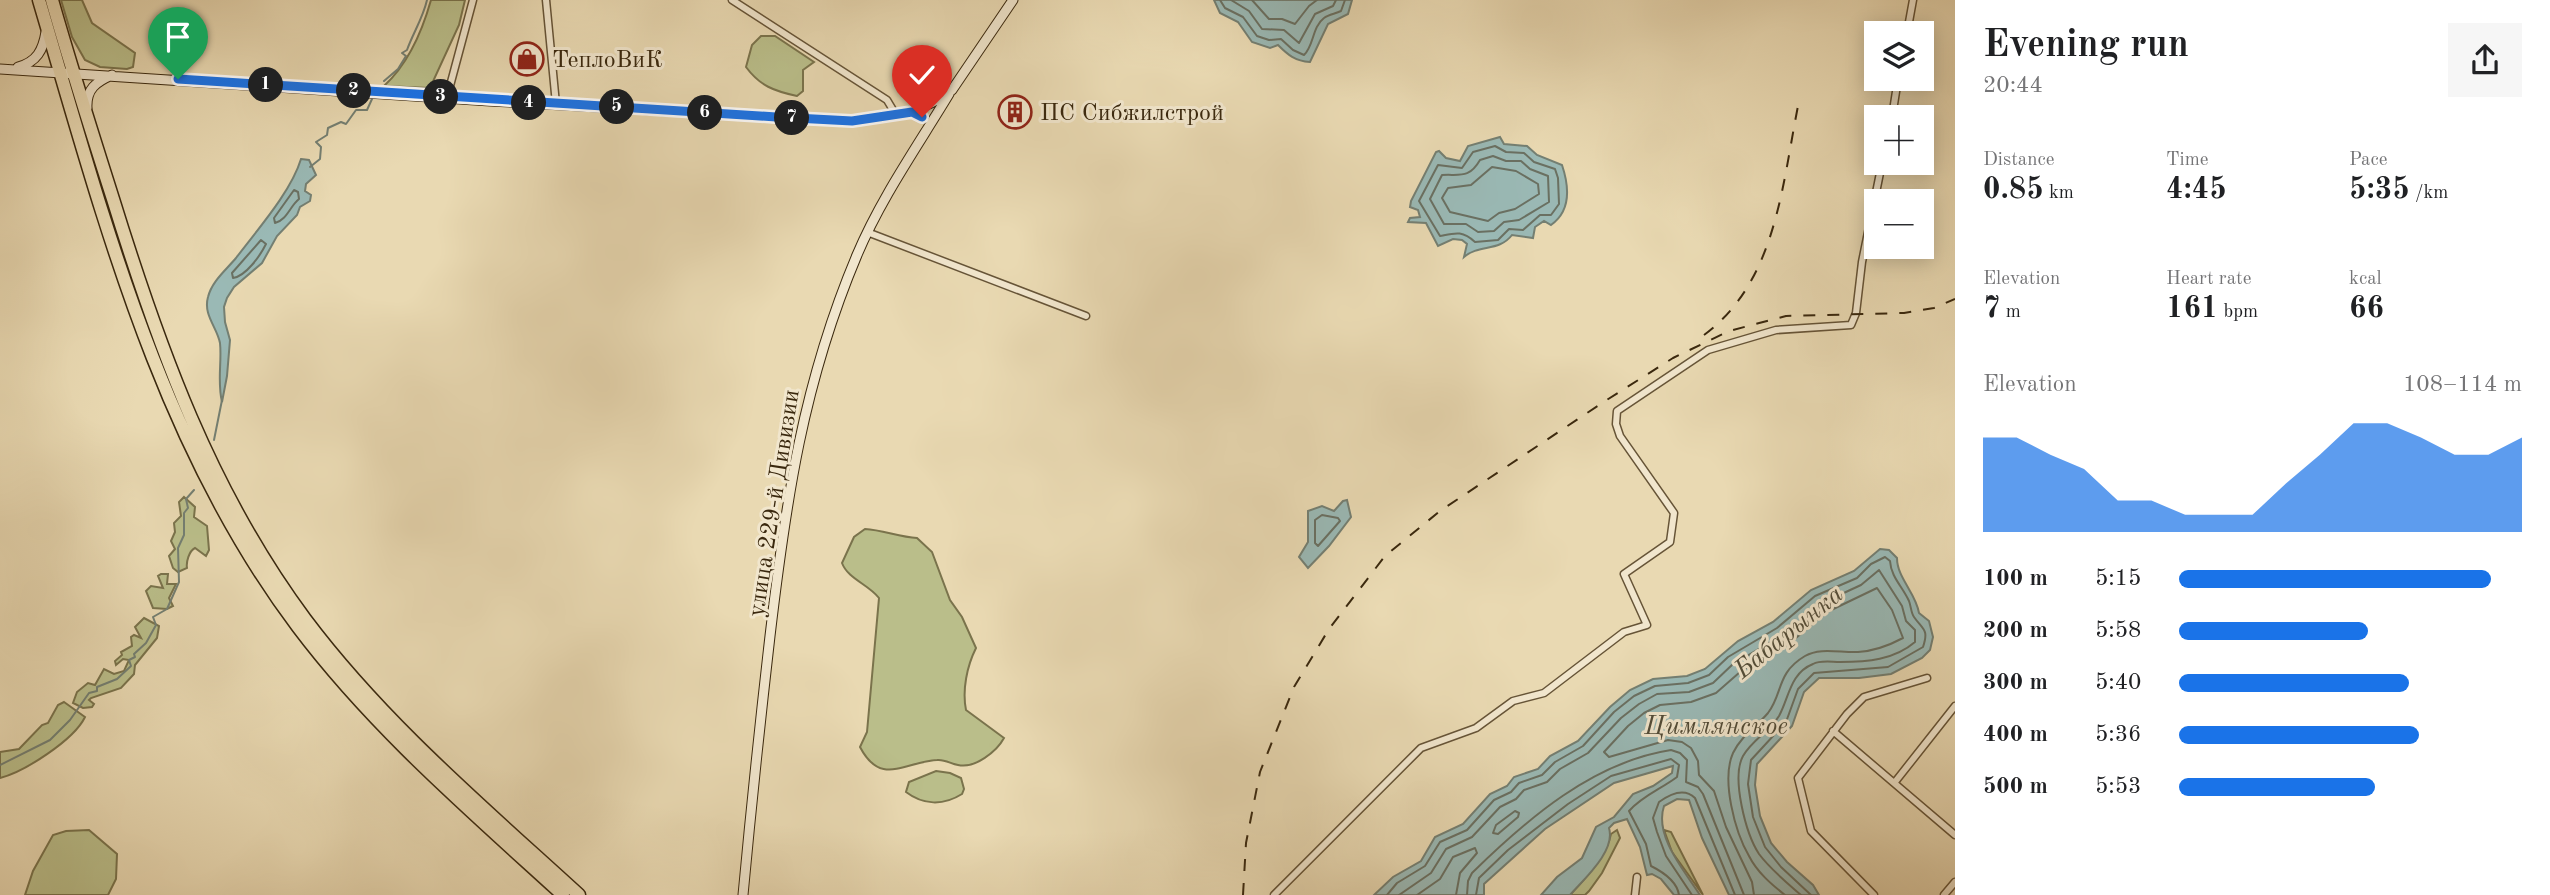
<!DOCTYPE html>
<html lang="en">
<head>
<meta charset="utf-8">
<style>
  :root { --surface:#fff; --page:#f6f6f6; --text:#202124; --muted:#757577; --accent:#1a73e8 }
  body { margin:0; font-family:"Old Standard TT",serif; background:var(--page); color:var(--text); height:100vh; display:flex; flex-direction:column; font-size:26px; white-space:nowrap }
  * { box-sizing:border-box; margin:0 }
  p { font-size:23px; color:var(--muted) }
  .icon { flex:none; width:38px; height:38px; fill:none; stroke:currentColor; stroke-width:2; stroke-linecap:round; stroke-linejoin:round }
  .map { position:relative; flex:1; overflow:hidden }
  .sheet { display:flex; flex-direction:column; background:var(--surface); width:595px }
  .sheet>* { flex:none }
  .fabs { position:absolute; left:1864px; top:21px; display:grid; gap:14px }
  .fabs a { display:grid; place-items:center; width:70px; height:70px; border-radius:0px; background:var(--surface); box-shadow:0 4px 18px #0003; font-size:35px }
  .pin { position:absolute; display:grid; place-items:center; width:60px; height:60px; color:#fff; margin:-72px -30px; border-radius:50% 50% 50% 0; rotate:-45deg; box-shadow:0 0 7px #0007 }
  .pin .icon { rotate:45deg }
  .km { position:absolute; width:35px; height:35px; margin:-18px; border-radius:50%; background:#222; color:#fff; font-size:19px; line-height:35px; text-align:center }
  .round { display:grid; place-items:center; flex:none; width:74px; height:74px; border-radius:0px; background:var(--page) }
  .overview { display:flex; align-items:center; justify-content:space-between; height:119px; padding:0 28px }
  h1 { font-size:38px; font-weight:800; line-height:52px }
  .figures { display:grid; grid-template-columns:repeat(3,1fr); gap:10px; height:119px; padding:7px 28px }
  .figures div { display:grid; align-content:center }
  .figures b { font-size:30px; font-weight:800 }
  .figures small { font-size:19px; font-weight:400 }
  .figures p { font-size:19px }
  .chart { height:196px; padding:14px 28px }
  .chart p { display:flex; justify-content:space-between }
  .chart svg { width:100%; height:126px; margin-top:7px; fill:var(--accent); opacity:.7 }
  ul { padding:0 28px; list-style:none; font-size:23px }
  li { display:grid; grid-template-columns:112px 84px 1fr; align-items:center; height:52px }
  li i { height:18px; border-radius:9px; background:var(--accent) }
  main { display:flex; flex:1; min-height:0 }
  .map>svg:first-child { display:block }
</style>
</head>
<body>
<main>
<div class="map">
<svg width="1955" height="895" viewBox="0 0 1955 895">
  <rect width="100%" height="100%" fill="#e9d9b2"/>
  <filter id="stains"><feTurbulence type="fractalNoise" baseFrequency=".00286" numOctaves="4"/><feColorMatrix values="0 0 0 0 .2 0 0 0 0 .09 0 0 0 0 .02 0 0 0 .5 -.17"/></filter>
  <radialGradient id="worn" r=".72"><stop offset=".6" stop-color="#630" stop-opacity="0"/><stop offset="1" stop-color="#630" stop-opacity=".3"/></radialGradient>
  <path fill="#babe8a" stroke="#7a734c" stroke-width="2" d="M61 0H82L92 23 135 53 133 67 127 69 100 67 85 60 72 37Z
    M431 0H465L459 25 430 88 384 86C408 64 422 32 431 0Z
    M761 36H775L814 62 803 70V91L797 96C774 91 760 86 746 67L752 45Z
    M184 497 195 507 194 517 207 526 209 550 206 556 195 548C189 551 186 562 187 568L178 572 173 568 169 556 175 549 171 541 175 532 174 523 181 516 179 502Z
    M865 529C883 530 899 537 917 538L932 552 950 600 962 617 976 648C967 666 962 690 966 710L1004 738C997 751 975 769 958 765 951 764 945 759 937 760 904 762 881 787 860 747L867 732 879 598C868 584 848 579 842 563L854 537Z
    M161 574H168L167 584H176L169 598 173 606 167 609 153 608 146 591 151 586 163 588 158 576Z
    M144 618 159 626 157 638 135 665 134 674 121 688 91 698 89 700 94 704 92 707 83 708 73 703 77 692 88 683 95 685 104 669 114 674 124 671 129 660 123 659 116 665 115 661 122 655 121 652 132 646 131 637 134 635 141 638 135 627Z
    M64 702 85 717C74 740 24 772 0 778V752L19 749 42 725 48 723 58 705Z
    M936 771 950 773 961 778 964 789 962 794C943 806 923 805 906 792L909 782Z
    M89 830 117 854 116 879 108 895H25L33 871 53 835 66 831Z
    M1617 830 1620 838 1602 873 1589 891 1585 895H1570C1586 877 1606 858 1611 834Z
    M1664 830 1671 832 1703 895 1672 852Z"/>
  <path fill="#9ab9b5" stroke="#747f72" stroke-width="2" d="M1214 0H1352L1348 14 1328 24 1310 62C1295 61 1288 55 1278 45L1270 48 1252 42 1238 22 1220 13Z
    M1500 137 1504 144 1527 146 1537 155 1562 165C1569 186 1571 211 1551 225L1544 221 1535 227 1533 238 1512 235C1499 252 1479 244 1464 257L1467 244 1462 240 1453 239 1438 246 1426 223 1408 222 1410 218 1420 217 1418 210 1410 207 1411 201 1436 152 1439 151 1446 158 1460 161 1468 146Z
    M301 159 309 160 316 175 306 184 305 191 311 195 310 201 300 207 297 215 277 236 262 263 234 287 227 298 224 307 225 322 230 340 227 376 222 402C217 382 222 362 220 343 217 327 203 315 208 297 212 281 226 270 236 258 257 230 291 192 301 159Z
    M1343 501 1347 500 1351 517 1329 546 1308 568 1299 557 1308 542V511L1322 506 1334 511Z
    M1880 549 1889 550 1897 558C1897 578 1916 593 1919 613L1929 621 1933 637 1930 650 1922 658 1891 674 1859 678H1819L1804 692 1792 726 1757 764 1755 785 1760 816 1771 843 1787 862 1813 885 1819 895H1729L1702 838 1689 800 1677 799 1664 806C1654 836 1684 870 1700 895H1674L1661 879 1652 874 1647 875 1640 847 1627 819 1614 823 1609 828C1616 851 1584 879 1570 895H1541L1557 877 1582 858 1596 827 1614 817 1633 794 1653 786 1672 773 1673 766 1614 783 1545 829 1484 884V895H1374L1393 877 1421 861 1435 837 1463 824 1490 794 1507 786 1514 777 1538 769 1550 756 1578 741 1610 707 1630 690 1653 679 1687 676 1705 669 1738 641 1773 622 1811 590 1854 571Z"/>
  <g fill="none" stroke-linecap="round" stroke-linejoin="round">
    <path stroke="#6a7062" stroke-width="2" d="M1220 0 1225 8 1243 17 1257 36 1269 40 1281 39 1293 50 1304 55C1314 46 1312 27 1324 18 1329 14 1335 14 1341 11L1345 0
      M1231 0 1249 11 1262 29 1284 30 1299 43 1315 14 1333 6 1336 0
      M1252 0 1269 19H1282L1295 24 1309 6 1317 0
      M1495 146 1506 152 1524 153 1534 162 1555 169 1558 178 1559 204 1551 215H1540L1523 230 1509 229 1498 240 1475 242C1462 230 1455 233 1440 236L1419 201 1438 165 1462 168 1473 152Z
      M1493 156 1506 161H1521L1530 169 1548 176 1549 202 1519 220 1504 222 1494 231 1478 232 1466 224H1444L1430 199 1442 175C1460 174 1469 179 1480 160Z
      M1492 167 1516 171 1538 184 1539 194 1515 209 1499 213 1488 221 1450 212 1442 198 1448 188 1471 185Z
      M294 190 298 192 299 199C290 206 287 220 275 223L274 218Z
      M261 240 266 244C260 256 246 276 233 278L232 273Z
      M1322 515 1338 518 1340 521 1318 546 1315 543V520Z
      M1515 811 1519 813 1518 817 1498 834 1493 833 1496 825Z
      M1387 895 1397 883 1425 866 1440 842 1467 830 1494 800 1511 792 1519 783 1542 775 1555 762 1583 746 1614 712 1634 696 1655 686 1688 683 1709 675 1728 657 1777 628 1815 596 1857 578 1871 564 1885 557 1890 561C1891 577 1902 586 1909 601 1911 606 1911 613 1914 617 1923 630 1929 629 1923 647L1888 667 1814 673 1798 689 1786 722 1751 760 1748 784 1753 817 1765 847 1781 867 1811 895
      M1399 895 1431 873 1446 849 1472 837 1500 807 1516 799 1524 790 1547 782 1560 769 1588 753 1621 718 1639 704 1657 694 1689 692 1713 683 1733 664 1783 635 1820 604 1861 585 1879 570 1902 606 1906 621 1915 630V642C1894 660 1867 662 1840 662 1831 662 1820 660 1813 664 1790 673 1789 698 1779 716 1770 731 1752 740 1743 756 1731 778 1746 834 1759 854 1771 870 1786 882 1801 895
      M1417 895 1440 879 1453 857 1475 848 1477 853 1460 873 1456 895
      M1467 895 1468 881 1472 873C1527 819 1593 762 1671 750L1680 753 1687 760 1686 782 1698 787 1703 794 1744 895
      M1476 895 1479 878 1508 850 1568 804 1611 776 1671 759 1679 765 1677 777C1661 789 1642 796 1629 811L1646 844 1651 866C1663 872 1677 881 1679 895
      M1692 895 1666 856 1657 832 1653 818 1659 802C1670 794 1684 787 1695 798L1735 895
      M1754 895 1752 882 1726 827 1714 791 1699 775 1698 761 1691 748 1682 742 1668 740 1609 757 1604 752 1628 726 1644 713 1660 705 1691 702 1716 693 1740 672 1789 644 1825 613 1877 588 1892 610 1903 638C1888 646 1875 651 1858 652 1841 653 1820 647 1805 656 1776 673 1783 694 1768 713 1757 726 1741 736 1733 753 1721 780 1735 832 1749 856 1757 872 1771 884 1785 895"/>
    <path stroke="#747f72" stroke-width="2" d="M384 81 398 69 406 56 402 53 407 50C413 33 423 18 427 0
      M310 167 320 159 321 147 316 142 327 135 328 128 341 122 346 124 356 110H367L372 99
      M214 440 222 400
      M0 765 50 740 70 720 89 693 97 691V687L117 679 131 666 129 660 135 657 134 654 146 643 156 625 153 617 167 609 179 582 178 548 184 535V513L188 508 186 499 194 490"/>
    <defs>
      <path id="street" d="M546 0 556 104
        M732 0 887 100 896 115
        M1907 33 1913 0
        M447 97 473 0
        M1892 117 1898 79
        M867 232 1086 316
        M1833 731 1955 835
        M1895 782 1955 706
        M1274 895 1421 748 1476 728 1513 701 1544 693 1624 632 1647 625 1624 574 1670 542 1674 513 1620 436 1616 424 1617 411 1708 350 1776 330 1851 325 1856 313 1862 262 1882 163
        M1635 895 1637 877
        M1874 895 1811 831 1798 778 1847 714 1864 697 1927 678
        M1944 895 1955 882"/>
      <path id="secondary" d="M18 67C37 62 43 50 46 32
        M0 69 490 101 852 121C889 117 923 113 952 90L1013 0
        M87 108C86 89 96 82 112 75
        M743 895C751 809 760 723 770 636 786 500 803 383 857 255 881 198 917 147 949 94"/>
      <path id="highway" d="M39 0C103 216 160 444 298 627 374 728 470 810 563 895
        M52 0C71 67 92 133 113 199 159 348 211 493 305 619 383 723 484 808 579 895"/>
    </defs>
    <use href="#street" stroke="#665437" stroke-width="9"/>
    <use href="#secondary" stroke="#3a280e" stroke-width="11"/>
    <use href="#highway" stroke="#3a280e" stroke-width="15"/>
    <use href="#street" stroke="#f1e6cd" stroke-width="6"/>
    <use href="#secondary" stroke="#f1e6cd" stroke-width="9"/>
    <use href="#highway" stroke="#e9d9b2" stroke-width="12"/>
    <path stroke="#3a280e" stroke-width="2" stroke-dasharray="12 12" stroke-linecap="butt" d="M1704 335C1777 281 1782 184 1799 101
      M1243 895 1246 843 1260 772 1294 687 1329 629 1385 556 1440 511 1602 403 1673 358 1729 331 1786 316 1904 313 1934 308 1955 299"/>
  </g>
  <g fill="none" stroke-linecap="round" stroke-linejoin="round">
    <defs>
      <path id="route" d="M178 79 776 117 852 121 912 112 922 117"/>
    </defs>
    <use href="#route" stroke="#fff" stroke-width="14"/>
    <use href="#route" stroke="#1a73e8" stroke-width="9"/>
  </g>
  <defs>
    <symbol id="shop-ring" viewBox="-11 -11 22 22"><circle r="9.5" fill="#f1e6cd" stroke="#8f2418" stroke-width="1.5"/><path d="M-5-2.5h2.3a2.7 3.5 0 0 1 5.4 0H5L5.5 6h-11ZM-1.5-2.5h3a1.5 2.3 0 0 0-3 0Z" fill="#8f2418"/></symbol>
    <symbol id="building-ring" viewBox="-11 -11 22 22"><circle r="9.5" fill="#f1e6cd" stroke="#8f2418" stroke-width="1.5"/><path d="M-4-6H4V6H1V3H-1V6H-4ZM-2.5-4.3h1.7v1.8h-1.7ZM.8-4.3h1.7v1.8H.8ZM-2.5-1h1.7V.8h-1.7ZM.8-1h1.7V.8H.8Z" fill="#8f2418"/></symbol>
  </defs>
  <g fill-rule="evenodd">
    <use href="#shop-ring" x="508" y="40" width="38" height="38"/>
    <use href="#building-ring" x="996" y="93" width="38" height="38"/>
  </g>
  <g text-anchor="middle" stroke-width="6" stroke-linejoin="round" paint-order="stroke">
    <g font-size="24" fill="#3a280e" stroke="#f1e6cd" text-anchor="start">
      <text x="552" y="67">ТеплоВиК</text>
      <text x="1040" y="120">ПС Сибжилстрой</text>
    </g>
    <g font-size="24" fill="#3a280e" stroke="#f1e6cd">
      <text transform="translate(773 503) rotate(-81)" y="8">улица 229-й Дивизии</text>
    </g>
    <g font-size="26" font-style="italic" fill="#524c38" stroke="#f1e6cd">
      <text transform="translate(1788 631) rotate(-39)" y="9">Бабарынка</text>
      <text x="1716" y="734">Цимлянское</text>
    </g>
  </g>
  <rect width="100%" height="100%" filter="url(#stains)"/>
  <rect width="100%" height="100%" fill="url(#worn)"/>
</svg>
<div class="fabs">
<a><svg class="icon" aria-label="layers" viewBox="0 0 24 24"><path d="M12 4l9 5-9 5-9-5zM3 14l9 5 9-5"/></svg></a>
<a>+</a>
<a>−</a>
</div>
<div class="pin" style="left:178px;top:79px;background:#1e9e55"><svg class="icon" aria-label="arrive" viewBox="0 0 24 24"><path d="M6 21V4h12l-3 4 3 4H6"/></svg></div>
<div class="pin" style="left:922px;top:117px;background:#d93025"><svg class="icon" aria-label="check" viewBox="0 0 24 24"><path d="M5 12l5 5 9-10"/></svg></div>
<b class="km" style="left:266px;top:85px">1</b>
<b class="km" style="left:354px;top:91px">2</b>
<b class="km" style="left:441px;top:97px">3</b>
<b class="km" style="left:529px;top:103px">4</b>
<b class="km" style="left:617px;top:107px">5</b>
<b class="km" style="left:705px;top:113px">6</b>
<b class="km" style="left:792px;top:118px">7</b>
</div>
<section class="sheet">
<div class="overview"><div><h1>Evening run</h1><p>20:44</p></div><a class="round"><svg class="icon" aria-label="share" viewBox="0 0 24 24"><path d="M12 15V3M7 8l5-5 5 5M5 13v7h14v-7"/></svg></a></div>
<div class="figures">
<div><p>Distance</p><b>0.85<small> km</small></b></div>
<div><p>Time</p><b>4:45</b></div>
<div><p>Pace</p><b>5:35<small> /km</small></b></div>
</div>
<div class="figures">
<div><p>Elevation</p><b>7<small> m</small></b></div>
<div><p>Heart rate</p><b>161<small> bpm</small></b></div>
<div><p>kcal</p><b>66</b></div>
</div>
<div class="chart"><p><span>Elevation</span>108–114 m</p>
<svg viewBox="0 0 160 44" preserveAspectRatio="none"><path d="M0 44V11L10 11L20 17L30 22L40 33L50 33L60 38L70 38L80 38L90 27L100 17L110 6L120 6L130 11L140 17L150 17L160 11V44z"/></svg>
</div>
<ul>
<li><b>100 m</b>5:15<i style="width:91%"></i></li>
<li><b>200 m</b>5:58<i style="width:55%"></i></li>
<li><b>300 m</b>5:40<i style="width:67%"></i></li>
<li><b>400 m</b>5:36<i style="width:70%"></i></li>
<li><b>500 m</b>5:53<i style="width:57%"></i></li>
</ul>
</section>
</main>
</body>
</html>
